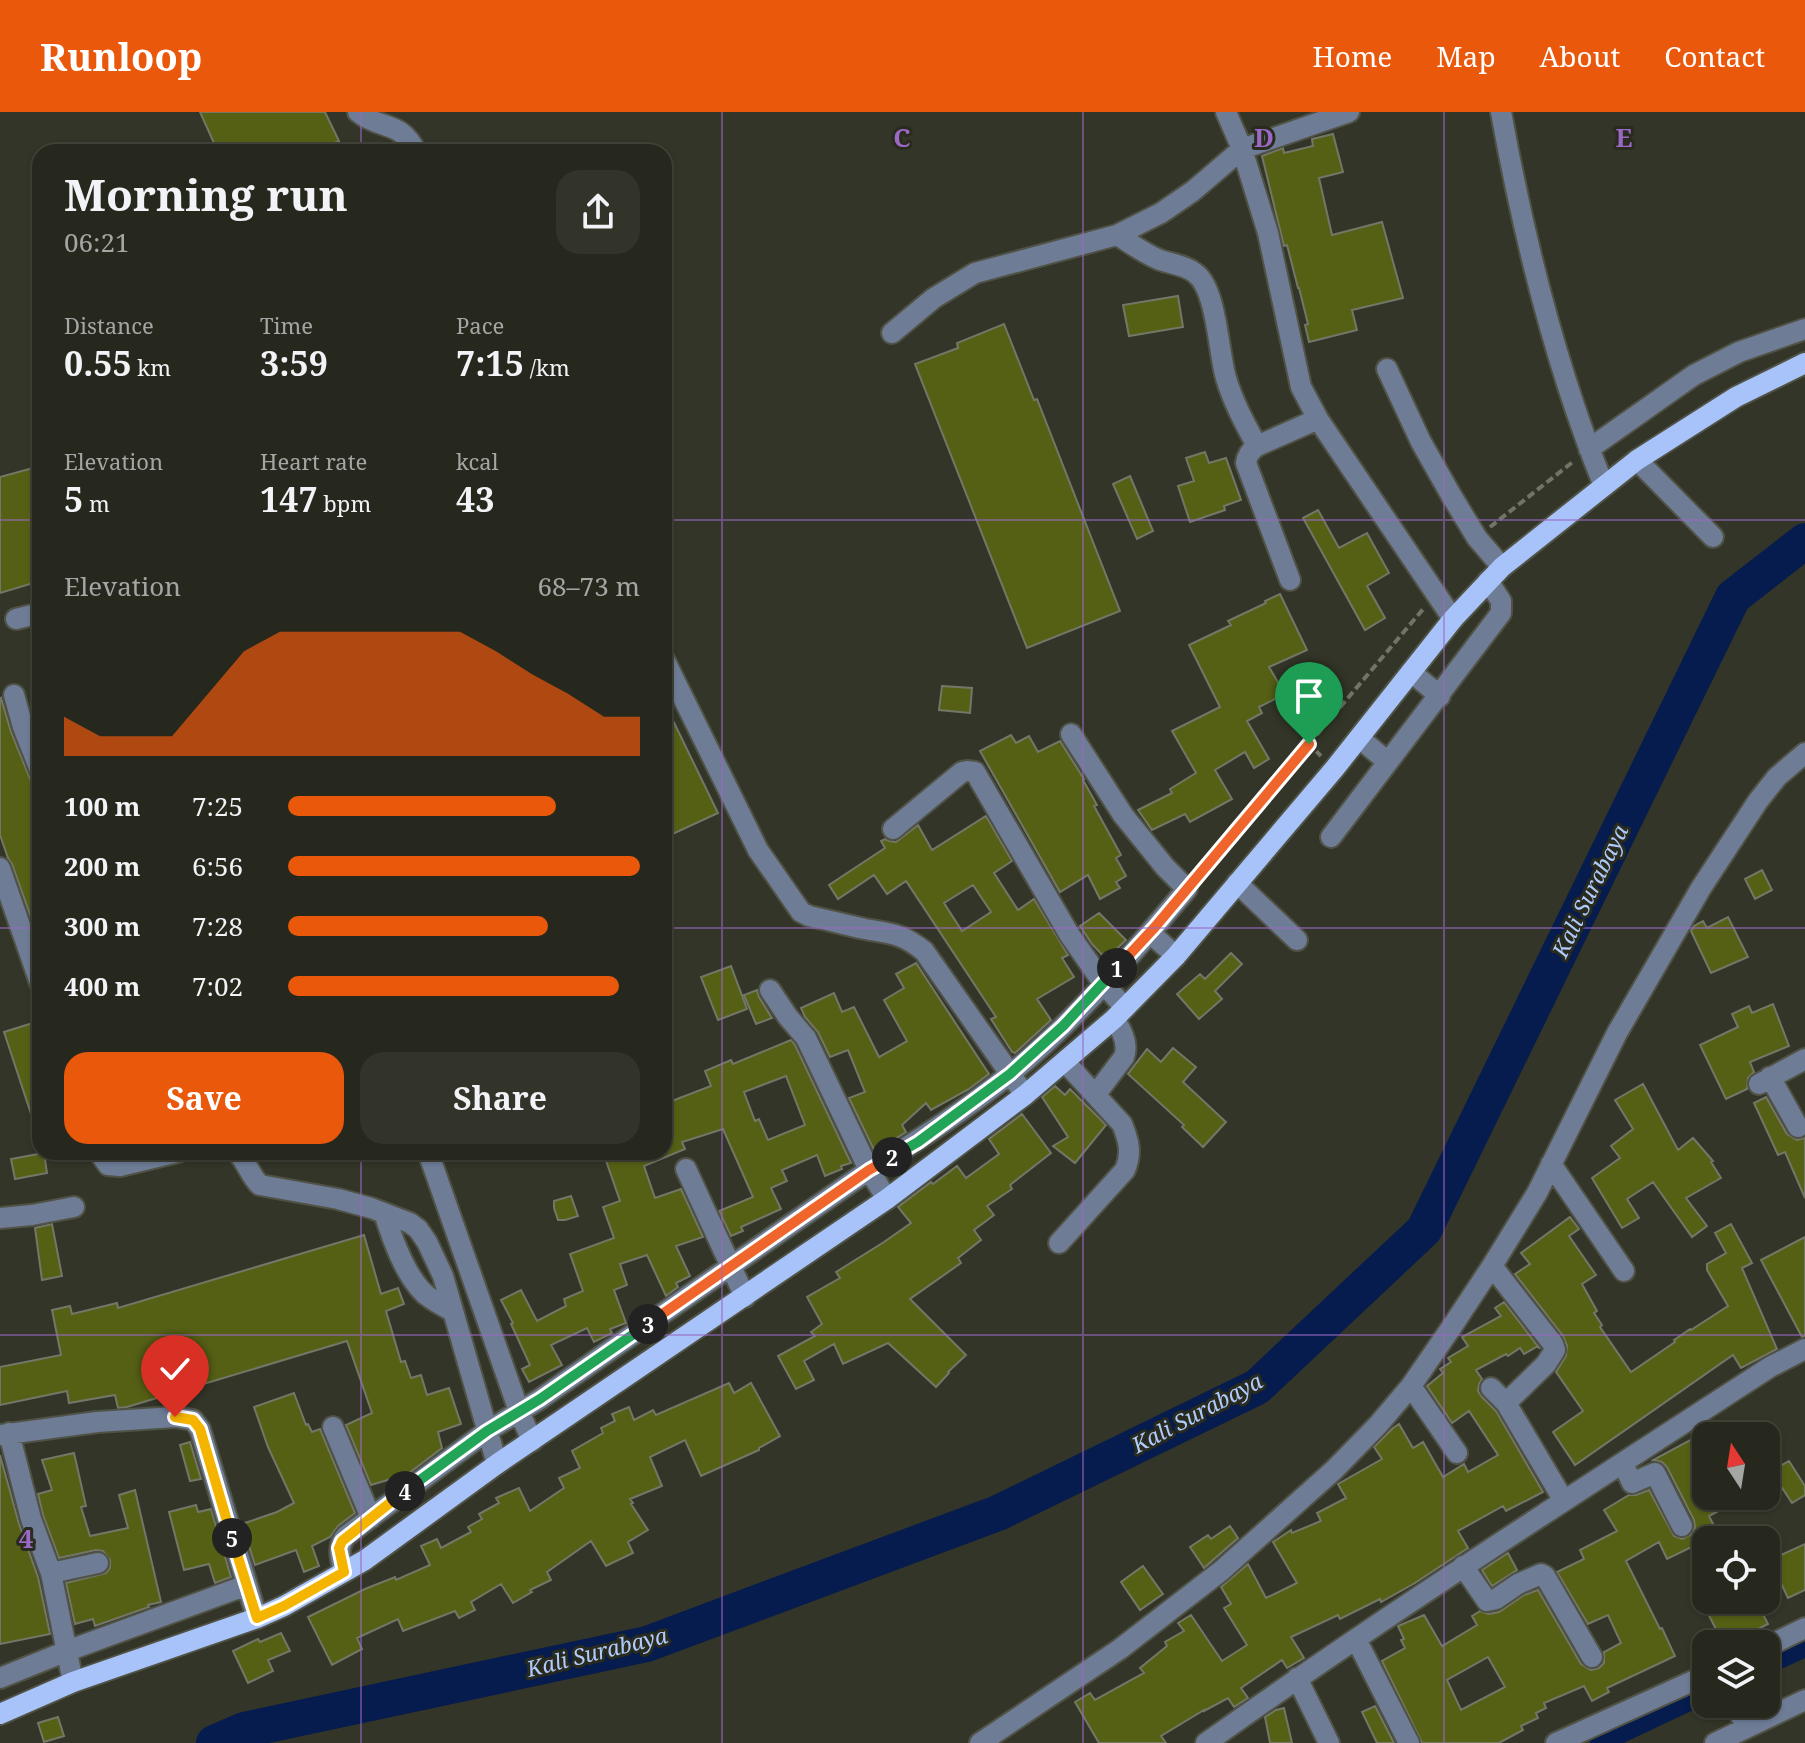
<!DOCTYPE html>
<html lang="en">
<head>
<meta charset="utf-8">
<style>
  :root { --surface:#26281d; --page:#32342a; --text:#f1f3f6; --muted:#a4a6a4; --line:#42443b; --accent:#ea580c }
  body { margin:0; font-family:"Noto Serif",serif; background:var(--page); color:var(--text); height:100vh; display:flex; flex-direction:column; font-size:30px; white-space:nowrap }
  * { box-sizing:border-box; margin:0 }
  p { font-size:26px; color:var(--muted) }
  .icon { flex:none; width:44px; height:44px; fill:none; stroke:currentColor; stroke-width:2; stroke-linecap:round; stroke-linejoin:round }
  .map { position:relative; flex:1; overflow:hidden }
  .side { position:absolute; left:32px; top:32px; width:640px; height:1016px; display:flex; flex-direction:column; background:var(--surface); border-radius:24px; box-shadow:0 2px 6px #0004,0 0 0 2px var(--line) }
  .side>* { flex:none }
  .needle { width:52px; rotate:348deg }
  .controls { position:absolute; left:1692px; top:1310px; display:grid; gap:16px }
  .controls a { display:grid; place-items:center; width:88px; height:88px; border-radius:16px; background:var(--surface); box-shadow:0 2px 6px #0004,0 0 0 2px var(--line); font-size:40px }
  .pin { position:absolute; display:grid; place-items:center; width:68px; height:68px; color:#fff; margin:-82px -34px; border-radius:50% 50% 50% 0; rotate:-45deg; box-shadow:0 0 8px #0007 }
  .pin .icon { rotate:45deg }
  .km { position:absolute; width:40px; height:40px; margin:-20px; border-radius:50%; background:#222; color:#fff; font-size:22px; line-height:40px; text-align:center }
  .round { display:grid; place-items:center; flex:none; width:84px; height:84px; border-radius:24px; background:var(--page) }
  .summary { display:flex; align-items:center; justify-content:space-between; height:136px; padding:0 32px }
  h1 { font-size:44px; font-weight:700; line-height:60px }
  .figures { display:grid; grid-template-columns:repeat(3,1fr); gap:12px; height:136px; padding:8px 32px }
  .figures div { display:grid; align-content:center }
  .figures b { font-size:34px; font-weight:700 }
  .figures small { font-size:22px; font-weight:400 }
  .figures p { font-size:22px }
  .chart { height:224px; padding:16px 32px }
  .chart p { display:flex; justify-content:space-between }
  .chart svg { width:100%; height:144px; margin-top:8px; fill:var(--accent); opacity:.7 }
  .cta { display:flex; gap:16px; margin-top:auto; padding:16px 32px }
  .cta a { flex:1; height:92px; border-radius:24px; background:var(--accent); color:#fff; font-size:32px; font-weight:700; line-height:92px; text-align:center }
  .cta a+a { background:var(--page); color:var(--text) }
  ul { padding:0 32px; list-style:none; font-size:26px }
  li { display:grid; grid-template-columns:128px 96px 1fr; align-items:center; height:60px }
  li i { height:20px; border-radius:10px; background:var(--accent) }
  header { display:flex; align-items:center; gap:48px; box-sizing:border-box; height:112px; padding:0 40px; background:var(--accent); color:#fff }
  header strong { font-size:38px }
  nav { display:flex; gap:44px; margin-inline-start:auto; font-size:28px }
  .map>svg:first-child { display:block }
</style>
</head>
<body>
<header>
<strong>Runloop</strong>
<nav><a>Home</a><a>Map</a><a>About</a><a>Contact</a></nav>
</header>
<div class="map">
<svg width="1805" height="1631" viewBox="0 0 1805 1631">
  <rect width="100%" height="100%" fill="#323527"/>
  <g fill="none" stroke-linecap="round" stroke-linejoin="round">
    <path stroke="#061b4e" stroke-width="20" d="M1766 1553 1805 1535
      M1600 1631 1706 1581"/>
    <path stroke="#061b4e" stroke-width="36" d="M214 1631 244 1618 647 1532 998 1401 1257 1275 1424 1118 1733 485 1805 429"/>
  </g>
  <path fill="#556015" stroke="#737767" stroke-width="2" fill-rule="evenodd" d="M200 0H325L339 29 315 40H218Z
    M1333 22 1343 60 1319 66 1332 123 1382 110 1403 186 1352 198 1357 218 1309 230 1305 213 1308 212 1299 176H1298L1287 133 1284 134 1262 44 1283 36 1284 41 1313 34 1312 27Z
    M1178 184 1183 215 1129 224 1123 193Z
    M1004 212 1034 288 1037 287 1120 499 1027 536 915 252 958 236 957 231Z
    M1205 340 1209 351 1226 346 1241 388 1224 394 1225 398 1190 410 1178 374 1194 369 1186 346Z
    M40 354V469L0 481V365Z
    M1130 364 1153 419 1137 427 1113 372Z
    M1318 398 1339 436 1367 421 1389 461 1367 474 1385 506 1365 518 1303 406Z
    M1280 482 1307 538 1269 555 1285 582 1259 595 1262 601 1247 609 1269 647 1254 656 1245 640 1215 658 1232 687 1190 710 1185 702 1152 718 1138 698 1172 681 1170 677 1196 661 1172 619 1220 595 1189 533 1231 513 1228 509 1266 491 1265 489Z
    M942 574 972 576 970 601 939 598Z
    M1 586 11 620 40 691V831L12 752 8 746 0 723V587Z
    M664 590 718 701 664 726Z
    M1011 623 1016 631 1029 624 1038 640 1060 629 1084 667 1083 668 1097 693 1094 694 1121 743 1116 746 1126 764 1116 770 1120 776 1100 787 1088 763 1060 780 980 639Z
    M986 704 1012 749 994 761 1018 798 1034 787 1068 843 1062 846 1074 865 1037 887 1051 908 1015 941 1012 940 991 907 996 905 906 769 887 782 874 763 838 787 829 773 885 736 881 729 885 727 889 729 896 730 918 713 932 738ZM973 773 991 800 962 819 944 791Z
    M1762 758 1772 778 1755 787 1745 767Z
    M1099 801 1126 828 1106 847 1092 832 1080 814Z
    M1728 805 1748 845 1711 861 1691 819 1694 814 1703 809 1707 816Z
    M1231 841 1242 852 1215 879 1222 887 1199 907 1177 882 1200 862 1205 867Z
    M916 851 989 962 969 977 931 998 926 991 902 1013 906 1020 875 1040 849 986 865 980 848 938 830 945 818 920 805 905 801 896 834 881 842 900 854 895 879 945 907 929 884 888 904 876 896 862Z
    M731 854 747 897 718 908 701 865Z
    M757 878 759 885 772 906 756 912 744 883Z
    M1773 892 1789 934 1750 950 1754 960 1748 966 1747 977 1726 987 1700 933 1738 915 1732 902 1749 894 1752 901Z
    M36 910 40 921V1020H37L4 920Z
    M791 928 795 933 851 1051 841 1054 842 1057 825 1064 817 1043 782 1058 787 1069 771 1076 781 1097 741 1115 743 1119 731 1124 719 1099 753 1085 723 1017 682 1030 685 1037 644 1054 655 1086 681 1077 703 1125 676 1134 690 1164 676 1171 678 1175 666 1184 647 1143 620 1152 627 1173 614 1178 626 1211 610 1217 612 1221 594 1230 587 1216 551 1233 562 1253 529 1270 522 1257 530 1253 511 1212 513 1211 501 1188 521 1178 537 1209 566 1194 564 1187 583 1179 570 1142 614 1126 603 1095 620 1089 603 1040H664V992L711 974 705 959 731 948 733 952ZM786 964 805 1013 768 1028 759 1007 755 1009 744 980Z
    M1173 936 1196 955 1183 970 1226 1010 1203 1035 1182 1015 1184 1013 1128 962 1147 937 1161 950Z
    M1643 972 1678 1038 1693 1026 1713 1049 1711 1050 1721 1066 1686 1086 1707 1114 1692 1125 1653 1070 1627 1087 1639 1106 1622 1116 1592 1066 1620 1046 1611 1034 1633 1017 1615 988Z
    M1055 974 1065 983 1070 977 1106 1013 1075 1051 1053 1034 1068 1025 1042 985Z
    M1766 985 1787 1022 1797 1028 1805 1026V1086L1785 1040 1778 1043 1754 991Z
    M1022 1002 1051 1041 1010 1073 1012 1077 987 1094 994 1103 974 1118 981 1128 958 1146 961 1151 910 1187 966 1243 948 1260 949 1261 936 1275 888 1231 843 1252 834 1232 804 1249 814 1268 796 1277 778 1244 815 1224 811 1220 822 1212 807 1185 840 1166 836 1160 884 1130 911 1111 898 1095 931 1070 933 1072 957 1054 966 1066 999 1042 989 1027Z
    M44 1041 47 1061 15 1067 11 1047Z
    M571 1084 578 1104 565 1108H558L554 1096V1089Z
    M1570 1105 1579 1117 1569 1124 1596 1163 1582 1172 1597 1199 1594 1201 1602 1213 1600 1215 1631 1260 1675 1230 1674 1228 1690 1217 1691 1218 1728 1194 1707 1158V1152L1726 1141 1715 1121 1731 1112 1752 1151 1742 1156 1777 1237 1741 1256 1733 1243 1575 1353 1553 1320 1583 1299 1556 1260 1566 1244 1567 1234 1563 1224 1515 1162 1530 1152 1521 1141Z
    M52 1112 62 1164 42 1168 35 1116Z
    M364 1123 381 1182 398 1176 404 1192 386 1199 401 1250 405 1249 411 1266 421 1263 427 1283 449 1276 461 1312 438 1320 442 1336 396 1371 393 1372 391 1367 371 1373 346 1313 372 1301 347 1229 127 1295 118 1296 115 1283 69 1291 67 1279 0 1293V1255L61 1243 52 1198 70 1194 72 1202 117 1191 118 1196Z
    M1805 1125V1224L1802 1225 1761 1148Z
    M1504 1190 1540 1237 1538 1234 1524 1242 1520 1236 1508 1244 1506 1242 1476 1258 1482 1267 1479 1272 1478 1279 1482 1285 1496 1299 1543 1380 1506 1399 1503 1394 1458 1419 1468 1436 1415 1471 1381 1490 1380 1487 1340 1507 1338 1503 1291 1525 1304 1546 1287 1556 1282 1548 1241 1576 1248 1586 1234 1595 1228 1586 1204 1599V1598L1161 1624 1166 1631H1099L1075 1590 1090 1581 1095 1588 1144 1561 1140 1556 1167 1534 1165 1530 1184 1519 1178 1511 1191 1503 1222 1549 1247 1533 1224 1496 1231 1492 1221 1475 1248 1452 1266 1486 1297 1471 1273 1430 1291 1418 1292 1421 1321 1409 1317 1401 1346 1386 1338 1372 1382 1347 1374 1335 1393 1316 1399 1312 1413 1336 1423 1330 1443 1365 1464 1352 1468 1360 1498 1343 1469 1299 1452 1311 1427 1274 1443 1261 1440 1257 1451 1250 1448 1246 1468 1234 1462 1225 1501 1204 1495 1196Z
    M729 1271 734 1281 751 1271 780 1324 759 1336V1338L701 1364 685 1328 650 1345 662 1374 630 1387 633 1391 631 1392 648 1418 628 1430 633 1441 606 1454 591 1429 547 1460 551 1468 530 1478 532 1480 513 1491 501 1472 471 1490 475 1498 459 1506 455 1499 403 1519 398 1507 357 1526 362 1537 332 1553 308 1505 365 1477 395 1465 396 1468 430 1453 421 1434 437 1427 441 1436 471 1420 468 1415 482 1407 479 1402 499 1391 496 1386 519 1376 530 1399 564 1376 559 1366 580 1356 572 1339 603 1321 601 1316 615 1309 612 1302 629 1295 634 1308 653 1298 656 1303Z
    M294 1281 306 1313 308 1312 312 1320 320 1317 355 1401 338 1414 330 1425 312 1434 319 1454 304 1460 296 1438 255 1453 242 1412 277 1400 294 1391 268 1335 254 1295Z
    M1694 1326 1706 1349V1384H1746L1709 1404 1721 1428H1706L1667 1447 1659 1430 1626 1449 1660 1517 1662 1516 1675 1544 1607 1576 1609 1580 1592 1589 1584 1574 1544 1591 1546 1596 1536 1601 1538 1606 1521 1614 1523 1618 1499 1631H1422L1382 1549 1405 1536 1401 1528 1404 1527 1398 1514 1424 1503 1442 1534 1477 1513 1472 1504 1480 1499 1489 1502 1499 1500 1524 1483 1538 1478 1581 1552 1591 1558 1599 1556 1604 1551V1540L1621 1531 1608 1503 1588 1512 1557 1460 1584 1447 1580 1438 1617 1419 1604 1398 1629 1383H1636L1649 1378 1674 1424 1682 1427 1692 1422 1695 1415 1694 1408 1667 1355 1662 1350 1653 1348ZM1488 1545 1505 1575 1461 1598 1447 1568Z
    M190 1330 201 1367 190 1369 180 1333Z
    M74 1341 86 1394 81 1395 90 1424 128 1416 119 1383 135 1378 161 1490 148 1493 149 1495 95 1514 93 1507 75 1512 66 1471 106 1461 110 1456V1448L103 1439 96 1438 59 1446 43 1403 38 1382 52 1378 42 1348Z
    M0 1343 19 1412 38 1465 50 1522 0 1532Z
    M1789 1349 1805 1374V1383L1792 1391 1771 1359Z
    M196 1393 198 1400 211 1397 231 1465 215 1471 209 1452 184 1458 169 1400Z
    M1230 1414 1238 1426 1204 1456 1190 1435 1208 1423 1211 1427Z
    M1805 1432V1478L1788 1486 1770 1448Z
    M1508 1441 1517 1458 1492 1474 1482 1458Z
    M1143 1454 1163 1482 1140 1498 1121 1470Z
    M1701 1488H1756L1768 1512 1744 1524 1743 1522 1723 1531Z
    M281 1521 290 1539 268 1548 273 1559 248 1571 233 1539 258 1527 260 1530Z
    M1375 1594 1394 1631H1377L1362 1600Z
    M1284 1596 1292 1631H1270L1265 1605 1276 1598Z
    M58 1605 64 1624 44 1630 38 1611Z"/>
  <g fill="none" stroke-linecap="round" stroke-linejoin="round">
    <defs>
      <path id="minor" d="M358 0C381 19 400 7 416 40
        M1226 0 1242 37 1268 121 1301 275 1318 307 1453 507
        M1501 0C1524 127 1555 254 1604 374
        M1117 123C1130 131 1145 142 1160 148 1171 152 1185 153 1195 161 1217 177 1218 239 1226 266 1233 290 1245 312 1257 334
        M892 221 934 186 975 161 1117 123 1161 101 1193 79 1242 37 1349 0
        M1387 257 1421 330 1451 383 1477 426 1502 455
        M1589 337 1694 263 1739 240 1805 217
        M1637 348 1713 425
        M1290 468 1246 351C1247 343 1251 338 1257 334L1318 307
        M16 507 40 501
        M664 547 758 738 801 800 809 804C828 808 846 813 865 817 892 822 901 821 924 839L1025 983
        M1411 560 1440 584
        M14 583 23 615 40 658
        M1359 626 1388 650
        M893 717 962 660 967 659 975 660 1069 822 1103 871 1125 896
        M1331 725 1501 501V489L1488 469
        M0 756 40 871
        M1237 771 1297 828
        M1150 821 1176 844
        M770 878 788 905 806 926 869 1058 887 1087
        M1770 965 1798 1015
        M1759 972 1805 947
        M1096 982 1124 945C1129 931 1122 918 1114 907
        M99 1040 108 1053 120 1054 178 1040
        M237 1040C247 1050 250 1064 260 1073L338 1087 371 1096 410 1111 418 1117 427 1130 443 1164 497 1352
        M428 1040 519 1299 532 1329
        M1551 1052 1624 1159
        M686 1057 745 1185
        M384 1101C392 1126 405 1164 425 1182 433 1189 444 1194 453 1200
        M0 1106 32 1103 74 1095
        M1059 1131 1125 1058C1132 1041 1129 1029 1122 1012L1065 950
        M1492 1154 1553 1232 1555 1238 1546 1252 1506 1291
        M1411 1274 1457 1341
        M1491 1276 1506 1291 1564 1389
        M333 1315 371 1406
        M9 1321 31 1407 51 1461 73 1570
        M0 1323 97 1310 175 1305 193 1308 200 1317 257 1506
        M1623 1351 1632 1371 1655 1361 1682 1414
        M1463 1454 1487 1489 1496 1487 1518 1472 1541 1462 1545 1464 1592 1545
        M344 1460C341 1447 336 1435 346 1424L487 1319 540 1287 869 1058C918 1029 965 998 1010 962 1074 910 1134 840 1187 777L1165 755 1123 703 1071 622
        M51 1461 98 1451
        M1356 1527 1409 1631
        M1766 1535 1805 1516
        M0 1566 67 1539 247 1473
        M1297 1566 1329 1631
        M1736 1592 1746 1616
        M980 1631 1120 1537 1221 1459 1334 1358 1378 1313 1411 1274 1451 1216 1492 1154 1537 1081 1617 921 1701 776 1758 689 1777 665 1805 641
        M1206 1631C1390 1500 1581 1378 1770 1255L1805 1237
        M1556 1631 1706 1563
        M1715 1631 1805 1588"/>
      <path id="major" d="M0 1602 73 1570 257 1506 284 1494 365 1448 497 1352 887 1087 1025 983 1114 907 1176 844 1335 656 1453 507 1502 455 1637 348 1736 285 1805 251"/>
    </defs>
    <use href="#minor" stroke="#505245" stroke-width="24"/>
    <use href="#major" stroke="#505245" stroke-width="24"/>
    <path stroke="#717468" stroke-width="4" stroke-dasharray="8 4" stroke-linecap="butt" d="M1490 415 1574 349
      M1309 632 1424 496
      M1200 762 1309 632 1321 644"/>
    <use href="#minor" stroke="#6e7c96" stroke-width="20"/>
    <use href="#major" stroke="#a7c3f9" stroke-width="20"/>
  </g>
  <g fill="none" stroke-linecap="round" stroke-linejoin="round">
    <defs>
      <path id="split-1" d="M1117 856 1155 815 1309 632"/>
      <path id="split-2" d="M892 1045 918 1030 1010 962 1063 914 1117 856"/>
      <path id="split-3" d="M648 1212 869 1058 892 1045"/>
      <path id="split-4" d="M405 1379 487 1319 540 1287 648 1212"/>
      <path id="split-5" d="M232 1426 257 1506 284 1494 344 1460 339 1436 342 1429 405 1379"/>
      <path id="split-6" d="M175 1305 193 1308 200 1317 232 1426"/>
    </defs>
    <use href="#split-1" stroke="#fff" stroke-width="16"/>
    <use href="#split-2" stroke="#fff" stroke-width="16"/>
    <use href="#split-3" stroke="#fff" stroke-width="16"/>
    <use href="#split-4" stroke="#fff" stroke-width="16"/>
    <use href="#split-5" stroke="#fff" stroke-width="16"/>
    <use href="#split-6" stroke="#fff" stroke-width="16"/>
    <use href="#split-1" stroke="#f0652b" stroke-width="10"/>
    <use href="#split-2" stroke="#22a559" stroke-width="10"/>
    <use href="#split-3" stroke="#f0652b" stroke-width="10"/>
    <use href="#split-4" stroke="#22a559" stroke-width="10"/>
    <use href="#split-5" stroke="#f5b400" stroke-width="10"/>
    <use href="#split-6" stroke="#f5b400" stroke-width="10"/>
  </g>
  <path fill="none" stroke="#9b68c5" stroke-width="2" stroke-opacity="0.55" d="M361 0V40M722 0V1631M1083 0V1631M1444 0V1631M0 408H40M664 408H1805M0 816H40M664 816H1805M361 1040V1631M0 1223H1805"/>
  <g text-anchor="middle" stroke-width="6" stroke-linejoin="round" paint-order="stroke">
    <g font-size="22" font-style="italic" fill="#b0cafc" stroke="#282b1e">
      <text transform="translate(1590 779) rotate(-64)" y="8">Kali Surabaya</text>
      <text transform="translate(1197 1301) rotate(-28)" y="8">Kali Surabaya</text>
      <text transform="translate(597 1540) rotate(-14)" y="8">Kali Surabaya</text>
    </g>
  </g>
  <g font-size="26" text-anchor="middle" font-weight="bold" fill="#9b68c5" stroke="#282b1e" stroke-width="6" stroke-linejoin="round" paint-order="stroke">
    <text x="902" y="35">C</text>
    <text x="1264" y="35">D</text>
    <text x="1624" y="35">E</text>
    <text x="26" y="1436">4</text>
  </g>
</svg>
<div class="controls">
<a><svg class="needle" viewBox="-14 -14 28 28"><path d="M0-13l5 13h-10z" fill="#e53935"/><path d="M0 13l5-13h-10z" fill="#a4a6a4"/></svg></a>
<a><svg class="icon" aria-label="locate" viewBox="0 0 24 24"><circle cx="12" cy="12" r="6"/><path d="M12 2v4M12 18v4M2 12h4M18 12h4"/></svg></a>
<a><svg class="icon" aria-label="layers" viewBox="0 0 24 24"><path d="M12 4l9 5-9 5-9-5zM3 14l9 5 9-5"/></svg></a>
</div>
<div class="pin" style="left:1309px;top:632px;background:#1e9e55"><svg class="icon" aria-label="arrive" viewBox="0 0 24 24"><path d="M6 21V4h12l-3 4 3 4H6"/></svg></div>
<div class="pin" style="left:175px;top:1305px;background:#d93025"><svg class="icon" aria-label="check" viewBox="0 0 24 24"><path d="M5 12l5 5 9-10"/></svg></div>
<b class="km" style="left:1117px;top:856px">1</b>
<b class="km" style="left:892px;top:1045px">2</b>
<b class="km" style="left:648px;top:1212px">3</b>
<b class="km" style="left:405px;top:1379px">4</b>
<b class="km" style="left:232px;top:1426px">5</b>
<section class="side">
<div class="summary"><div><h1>Morning run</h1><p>06:21</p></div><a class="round"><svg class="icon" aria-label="share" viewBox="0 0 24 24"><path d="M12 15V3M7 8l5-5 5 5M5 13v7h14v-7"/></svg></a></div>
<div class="figures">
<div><p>Distance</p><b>0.55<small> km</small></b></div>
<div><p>Time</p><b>3:59</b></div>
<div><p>Pace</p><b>7:15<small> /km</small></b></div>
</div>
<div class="figures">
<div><p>Elevation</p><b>5<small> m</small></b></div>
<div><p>Heart rate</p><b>147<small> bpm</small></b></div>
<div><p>kcal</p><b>43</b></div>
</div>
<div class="chart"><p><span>Elevation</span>68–73 m</p>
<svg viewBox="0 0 160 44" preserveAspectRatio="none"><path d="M0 44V32L10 38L20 38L30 38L40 25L50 12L60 6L70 6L80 6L90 6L100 6L110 6L120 12L130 19L140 25L150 32L160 32V44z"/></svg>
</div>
<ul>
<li><b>100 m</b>7:25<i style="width:76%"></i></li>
<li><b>200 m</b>6:56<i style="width:100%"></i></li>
<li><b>300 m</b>7:28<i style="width:74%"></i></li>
<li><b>400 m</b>7:02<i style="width:94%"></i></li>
</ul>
<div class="cta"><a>Save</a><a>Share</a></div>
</section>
</div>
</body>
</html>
